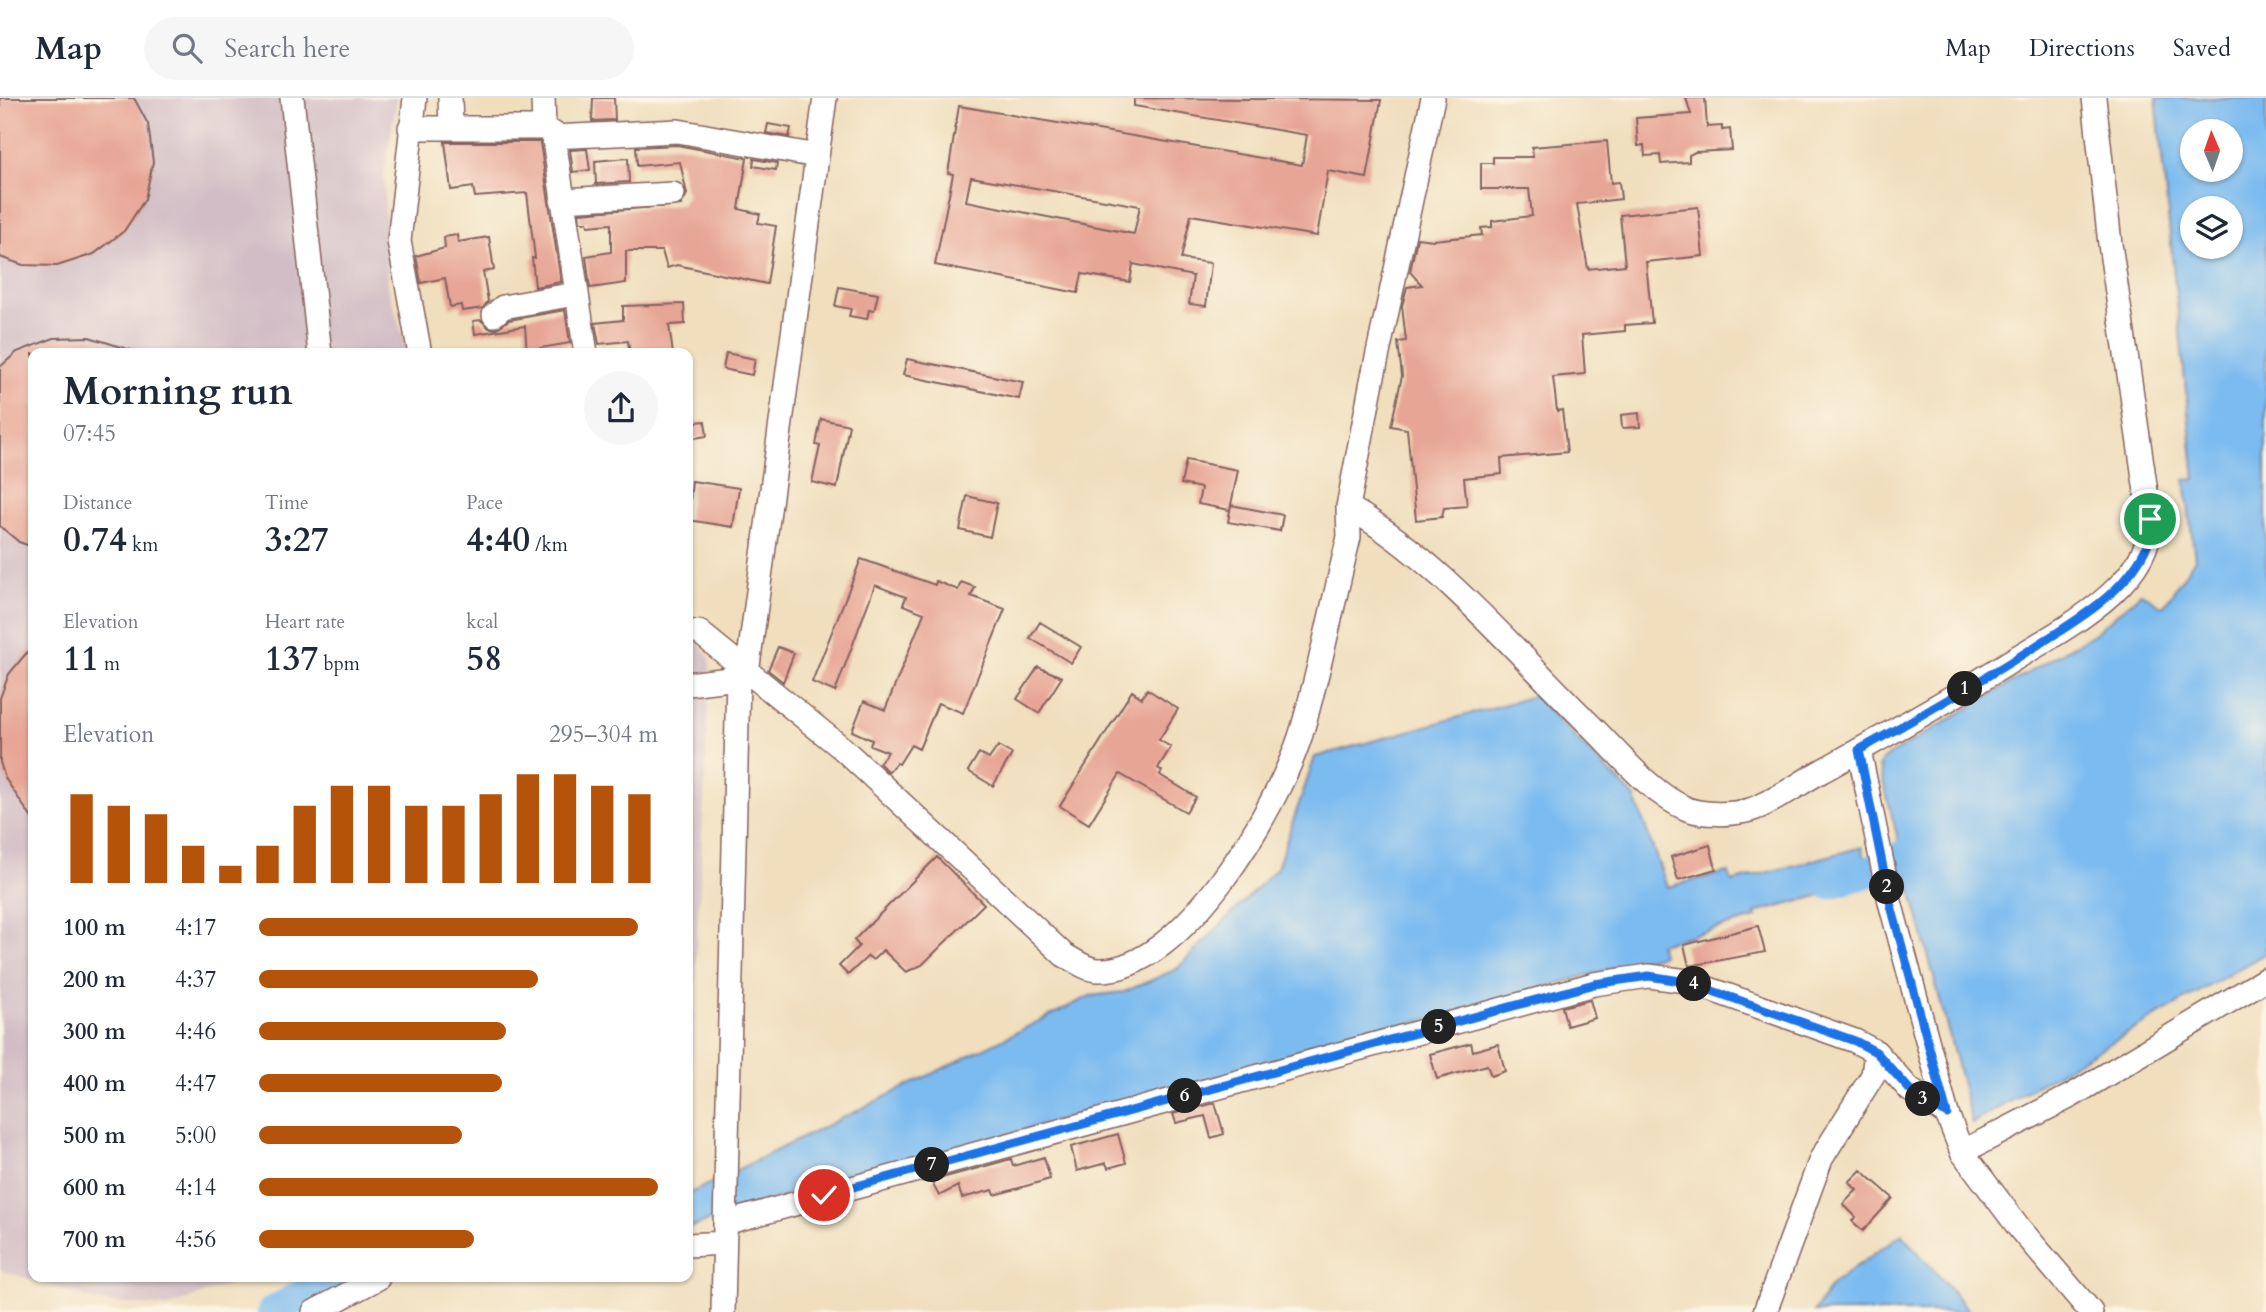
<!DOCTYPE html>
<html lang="en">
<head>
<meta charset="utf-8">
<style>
  :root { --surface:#fff; --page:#f6f6f7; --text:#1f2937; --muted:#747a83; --line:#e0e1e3; --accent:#b45309 }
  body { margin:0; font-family:Cardo,serif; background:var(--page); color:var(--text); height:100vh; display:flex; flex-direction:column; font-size:26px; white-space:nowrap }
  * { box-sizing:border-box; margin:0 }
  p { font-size:23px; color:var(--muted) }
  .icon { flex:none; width:38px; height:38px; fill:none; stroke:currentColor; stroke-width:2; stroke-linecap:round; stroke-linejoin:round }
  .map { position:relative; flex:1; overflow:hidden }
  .drawer { position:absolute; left:28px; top:250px; width:665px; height:934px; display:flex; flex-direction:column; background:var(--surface); border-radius:14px; box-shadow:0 2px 5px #0004 }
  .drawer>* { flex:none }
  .needle { width:46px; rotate:358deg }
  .buttons { position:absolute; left:2180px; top:21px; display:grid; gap:14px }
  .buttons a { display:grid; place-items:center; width:63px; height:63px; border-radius:50%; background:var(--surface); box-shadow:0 2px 5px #0004; font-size:35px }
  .pin { position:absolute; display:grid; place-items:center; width:60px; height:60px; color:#fff; margin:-30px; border:4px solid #fff; border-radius:50%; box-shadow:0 2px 7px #0007 }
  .km { position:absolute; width:35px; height:35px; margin:-18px; border-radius:50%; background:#222; color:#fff; font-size:19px; line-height:35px; text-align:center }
  .round { display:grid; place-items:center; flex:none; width:74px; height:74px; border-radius:37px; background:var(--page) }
  .head { display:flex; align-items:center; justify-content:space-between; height:119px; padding:0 35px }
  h1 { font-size:38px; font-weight:700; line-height:52px }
  .metrics { display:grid; grid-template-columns:repeat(3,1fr); gap:10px; height:119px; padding:7px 35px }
  .metrics div { display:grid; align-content:center }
  .metrics b { font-size:35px; font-weight:700 }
  .metrics small { font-size:19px; font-weight:400 }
  .metrics p { font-size:19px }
  .chart { height:196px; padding:14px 35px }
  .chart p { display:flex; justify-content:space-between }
  .chart svg { width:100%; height:126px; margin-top:7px; stroke:var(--accent); stroke-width:6 }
  ul { padding:0 35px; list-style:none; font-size:23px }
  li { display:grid; grid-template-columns:112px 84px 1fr; align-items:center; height:52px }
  li i { height:18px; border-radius:9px; background:var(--accent) }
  header { display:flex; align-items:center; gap:42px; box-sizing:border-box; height:98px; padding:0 35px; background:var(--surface); border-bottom:2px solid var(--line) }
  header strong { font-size:33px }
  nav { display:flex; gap:38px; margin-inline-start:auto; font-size:24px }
  .search { width:490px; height:63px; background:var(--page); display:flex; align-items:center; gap:18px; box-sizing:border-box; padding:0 24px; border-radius:38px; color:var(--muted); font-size:26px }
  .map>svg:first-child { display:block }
</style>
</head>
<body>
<header>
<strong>Map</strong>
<div class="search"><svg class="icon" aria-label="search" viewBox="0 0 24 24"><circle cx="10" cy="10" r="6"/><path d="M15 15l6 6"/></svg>Search here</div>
<nav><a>Map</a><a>Directions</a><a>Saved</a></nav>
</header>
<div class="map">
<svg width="2266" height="1214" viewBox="0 0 2266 1214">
  <rect width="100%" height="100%" fill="#fcf5e5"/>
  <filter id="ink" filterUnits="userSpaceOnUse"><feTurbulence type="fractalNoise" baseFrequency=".0143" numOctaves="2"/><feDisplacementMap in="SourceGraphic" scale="14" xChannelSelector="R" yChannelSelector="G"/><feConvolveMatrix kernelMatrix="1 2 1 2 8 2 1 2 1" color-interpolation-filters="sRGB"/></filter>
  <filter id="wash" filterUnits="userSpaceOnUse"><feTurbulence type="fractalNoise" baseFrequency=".00686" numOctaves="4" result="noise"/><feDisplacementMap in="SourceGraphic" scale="28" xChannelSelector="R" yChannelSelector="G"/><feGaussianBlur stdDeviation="1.57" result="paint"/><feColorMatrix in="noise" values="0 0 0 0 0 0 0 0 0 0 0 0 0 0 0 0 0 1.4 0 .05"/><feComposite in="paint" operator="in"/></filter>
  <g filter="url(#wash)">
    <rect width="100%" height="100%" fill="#f0debd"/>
    <path fill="#d2bdc6" d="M0 0H397L384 78 388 190 408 255 33 256V1180H244L168 1209 101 1204 0 1172Z
      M688 543H698L710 561 688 1047Z"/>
    <path fill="#7cbbf0" stroke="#636d8e" stroke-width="2" fill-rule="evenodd" d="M2156 0H2266V855L1972 1025 1879 668 1883 661 2095 535 2141 495 2163 509 2195 461 2185 382 2195 381ZM2193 33H2231V72H2193ZM2193 110H2231V149H2193Z
      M1534 598 1635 700 1667 789 1728 774 1732 784 1862 749 1870 784 1755 815 1756 820 1659 846 1662 857 791 1096 688 1130V1096L1090 898 1124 894 1177 871 1277 770 1315 659Z
      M1902 1136 1970 1214H1814L1833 1185Z"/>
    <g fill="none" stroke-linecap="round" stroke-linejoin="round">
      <path stroke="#7cbbf0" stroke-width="32" d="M1828 785 1882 770 1940 736
        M273 1214 332 1180"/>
    </g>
    <g id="blocks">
      <path fill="#e7a595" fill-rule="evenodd" d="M0 0H134L148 26 153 64 145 101 124 133 94 156 57 168 23 167 0 159Z
        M593 0H614L615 22 592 23Z
        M1134 0 1381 2 1367 80 1328 73 1317 138 1191 117 1181 161 1211 165 1206 208 1189 206 1193 178 1133 166 1130 184 1082 176 1078 195 935 167 953 76 948 75 959 8 1302 67 1307 37 1134 8ZM971 79 1140 108 1134 136 966 103Z
        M1686 0H1705L1707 29 1722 28V32L1730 31 1732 52 1695 54 1689 57V64L1661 66 1660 57 1645 58 1644 47 1638 48 1636 20 1691 16Z
        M768 26 791 30 789 39 766 35Z
        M1607 43 1611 85 1619 84 1621 101 1577 106 1588 171 1625 167 1620 117 1698 109 1703 158 1646 164 1652 225 1625 227V233L1582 237 1585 276 1553 279 1557 313 1562 312 1567 354 1501 360 1502 376 1464 380 1467 408 1444 410 1442 419 1416 422 1407 331 1391 328 1402 278 1398 244 1406 243 1402 208 1407 189 1422 187 1410 174 1417 140 1433 142 1482 137 1481 130 1492 129V123L1532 118 1529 91H1481V65H1493V59H1533L1532 49Z
        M445 44H540L561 184 535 189 532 160H535L527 95 475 99 473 89 451 92Z
        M677 47 747 60 739 111 760 116 758 125 776 128 767 186 677 167 667 170 662 153H626V185L590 190 586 158 611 154V126L588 128 587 124H580L579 115 681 107 687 96 680 64 637 68 636 49Z
        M587 51 590 72 573 74 570 52Z
        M628 60 629 84 596 86 595 63Z
        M754 61 777 65 776 72 753 68Z
        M457 137 458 144 489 139 494 172 483 174 488 203 483 210 462 213 461 207 450 209 445 180 421 185 416 158 445 150 444 139Z
        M839 189 878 196 874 213 869 212 867 221 849 218 851 211 835 208Z
        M684 206 685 226 669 227 673 256H630L628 243 599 246 595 225 623 222V208Z
        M565 212 570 245 540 250V256H527L525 228 475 236 473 223 481 222 489 230 496 231 509 222Z
        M89 239 131 252V256H33V449L19 444 0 428V269L17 254 54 240Z
        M726 255 755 261 752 277 723 271Z
        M907 261 1023 284 1019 301 903 277Z
        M1639 315 1640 329 1622 330 1621 317Z
        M821 321 849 327 837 390 812 384 820 348 816 347Z
        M705 323 707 338 688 341V325Z
        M1186 362 1238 372 1230 412 1198 406 1201 390 1181 386Z
        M692 383 739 390 733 429 688 422Z
        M967 398 997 405 990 439 960 432Z
        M1231 407 1283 417 1280 433 1228 424Z
        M861 461 935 487 936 483 958 492 961 484 975 489 971 498 1005 511 963 615 938 605 919 651 911 647 899 666 896 665 888 674 879 665 888 654 870 647 872 642 852 633 864 603 885 612 924 515 903 507 906 499 875 487 835 594 812 584Z
        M1040 524 1081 549 1071 565 1030 540Z
        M33 547V722L5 680 0 664V600L9 576Z
        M778 549 794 555 783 584 768 572Z
        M1038 569 1062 579 1039 615 1017 601Z
        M1147 591 1178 611 1159 642 1171 649 1158 670 1162 673 1160 677 1196 699 1186 714 1120 676 1089 726 1060 708 1132 593 1142 600Z
        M998 648 1012 656 993 688 968 673 979 655 989 661Z
        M1710 747 1716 771 1678 782 1671 759Z
        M937 759 984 806 922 867 906 874 883 852 873 862 868 858 848 877 839 868 859 848 854 842Z
        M1758 828 1765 854 1689 868 1684 847Z
        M1590 902 1595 920 1567 928 1562 909Z
        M1471 945 1473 953 1498 946 1505 973 1491 978 1487 967 1437 981 1430 956Z
        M1215 1005 1224 1036 1211 1040 1205 1018 1176 1025 1173 1016Z
        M1118 1036 1126 1065 1108 1070 1106 1065 1077 1073 1071 1049Z
        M1044 1059 1050 1081 995 1097 993 1092 962 1100 958 1088 939 1098 931 1083 1011 1061 1013 1068Z
        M1861 1072 1893 1100 1863 1133 1852 1123 1856 1119 1843 1106 1857 1092 1849 1084Z"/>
    </g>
  </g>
  <g filter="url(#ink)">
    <use href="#blocks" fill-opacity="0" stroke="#84625e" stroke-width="2"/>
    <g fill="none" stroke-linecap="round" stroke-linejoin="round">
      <defs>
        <path id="minor" d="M292 0 320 256
          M415 0 399 143 420 256
          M450 0 451 30
          M543 0 544 30
          M410 30H544L553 35 586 256
          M553 39 678 33 817 58
          M562 102 673 96
          M494 217 503 209 575 196
          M1348 409C1439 461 1519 558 1595 632 1622 659 1652 696 1687 711 1703 717 1733 717 1750 712 1771 706 1800 685 1820 674 1883 639 1947 604 2008 565 2057 534 2153 488 2150 421L2110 146 2094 0
          M688 534H699L843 651 1064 857C1074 862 1087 872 1098 872 1183 875 1279 706 1301 636 1320 572 1333 504 1349 439L1348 409 1372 283 1433 0
          M747 575 825 0
          M688 586 738 580 747 575
          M1859 652 1890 804 1947 1016 1962 1054 2020 1131 2091 1214
          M1962 1054 2071 998 2266 881
          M725 1125 1594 886 1649 878 1687 883 1855 943 1876 954 1910 992 1947 1016
          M688 1147 724 1145
          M314 1214 378 1180
          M723 1214 738 580
          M1765 1214 1821 1061 1873 977 1876 954"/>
      </defs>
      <use href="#minor" stroke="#84625e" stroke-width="26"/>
      <use href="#minor" stroke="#fff" stroke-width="23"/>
    </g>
  </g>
  <g fill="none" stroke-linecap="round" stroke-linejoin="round" filter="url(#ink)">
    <defs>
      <path id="route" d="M824 1097 1594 886 1649 878 1687 884 1855 943 1876 954 1910 992 1947 1016 1890 804 1859 652C1915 621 1971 589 2025 555 2068 527 2121 500 2145 452 2150 442 2151 431 2150 421"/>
    </defs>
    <use href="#route" stroke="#fff" stroke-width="14"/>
    <use href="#route" stroke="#1a73e8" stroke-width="9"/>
  </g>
</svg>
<div class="buttons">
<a><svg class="needle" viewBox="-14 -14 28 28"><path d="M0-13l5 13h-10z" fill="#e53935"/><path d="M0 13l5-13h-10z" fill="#747a83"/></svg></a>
<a><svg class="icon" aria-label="layers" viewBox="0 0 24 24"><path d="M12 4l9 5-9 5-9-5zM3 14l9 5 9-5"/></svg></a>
</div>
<div class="pin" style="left:2150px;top:421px;background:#1e9e55"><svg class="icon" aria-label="arrive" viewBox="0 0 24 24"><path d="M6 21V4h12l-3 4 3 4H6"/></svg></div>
<div class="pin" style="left:824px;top:1097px;background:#d93025"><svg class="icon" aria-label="check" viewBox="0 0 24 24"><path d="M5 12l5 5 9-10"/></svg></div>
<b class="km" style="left:1965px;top:591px">1</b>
<b class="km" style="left:1887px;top:789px">2</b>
<b class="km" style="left:1923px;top:1001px">3</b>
<b class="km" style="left:1694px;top:886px">4</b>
<b class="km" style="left:1439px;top:929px">5</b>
<b class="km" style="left:1185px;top:998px">6</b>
<b class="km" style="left:932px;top:1067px">7</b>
<section class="drawer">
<div class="head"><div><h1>Morning run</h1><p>07:45</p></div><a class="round"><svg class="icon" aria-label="share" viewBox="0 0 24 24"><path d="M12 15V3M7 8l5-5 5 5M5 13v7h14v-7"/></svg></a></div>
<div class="metrics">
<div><p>Distance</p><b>0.74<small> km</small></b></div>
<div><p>Time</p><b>3:27</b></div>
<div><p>Pace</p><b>4:40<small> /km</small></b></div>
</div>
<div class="metrics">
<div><p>Elevation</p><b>11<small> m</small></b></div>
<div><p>Heart rate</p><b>137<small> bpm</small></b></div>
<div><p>kcal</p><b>58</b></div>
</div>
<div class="chart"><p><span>Elevation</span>295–304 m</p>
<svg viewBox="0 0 160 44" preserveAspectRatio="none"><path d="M5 44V13M15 44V17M25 44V20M35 44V31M45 44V38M55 44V31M65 44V17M75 44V10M85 44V10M95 44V17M105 44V17M115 44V13M125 44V6M135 44V6M145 44V10M155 44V13"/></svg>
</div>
<ul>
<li><b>100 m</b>4:17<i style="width:95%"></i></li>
<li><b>200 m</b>4:37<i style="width:70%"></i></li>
<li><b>300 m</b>4:46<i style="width:62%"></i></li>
<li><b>400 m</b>4:47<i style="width:61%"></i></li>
<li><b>500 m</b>5:00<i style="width:51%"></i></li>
<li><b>600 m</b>4:14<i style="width:100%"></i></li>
<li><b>700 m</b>4:56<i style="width:54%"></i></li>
</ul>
</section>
</div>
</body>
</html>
